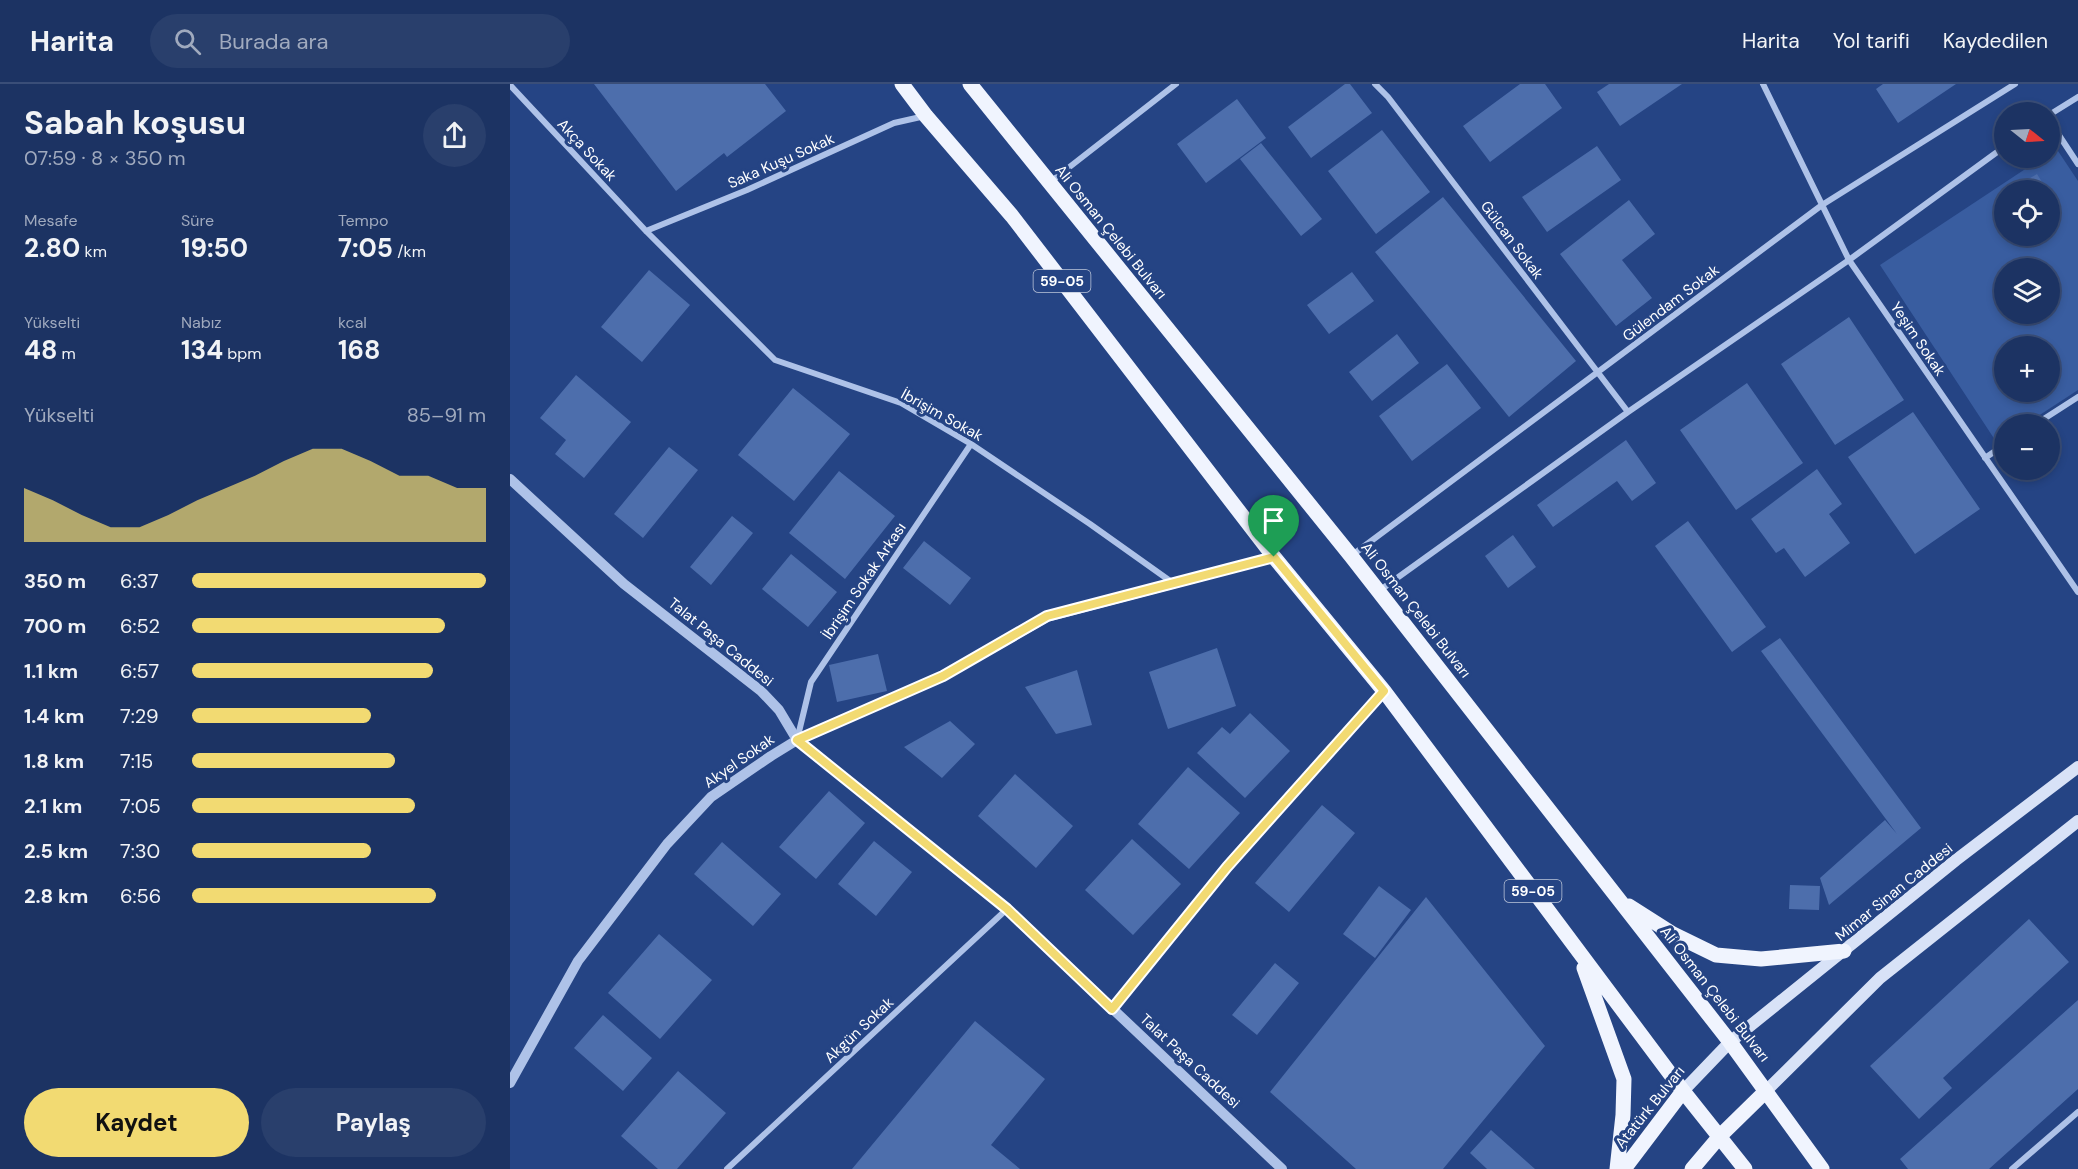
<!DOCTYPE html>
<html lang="tr">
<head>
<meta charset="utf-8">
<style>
  :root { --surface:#1c3363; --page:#293f6c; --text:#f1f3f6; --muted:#a0aabe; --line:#3a4e78; --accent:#f2da72 }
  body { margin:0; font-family:"DM Sans",sans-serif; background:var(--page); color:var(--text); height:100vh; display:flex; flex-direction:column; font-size:22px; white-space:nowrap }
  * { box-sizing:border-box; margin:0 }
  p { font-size:20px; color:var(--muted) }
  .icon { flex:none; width:33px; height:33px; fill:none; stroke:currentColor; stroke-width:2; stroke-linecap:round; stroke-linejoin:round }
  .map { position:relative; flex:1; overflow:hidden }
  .panel { display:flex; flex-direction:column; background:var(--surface); width:510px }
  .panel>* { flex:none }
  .needle { width:39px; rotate:108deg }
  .controls { position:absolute; left:1484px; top:18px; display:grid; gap:12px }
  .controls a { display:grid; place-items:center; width:66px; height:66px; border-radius:50%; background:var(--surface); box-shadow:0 3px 9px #0003,0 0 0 2px var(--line); font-size:30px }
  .pin { position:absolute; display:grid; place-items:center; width:51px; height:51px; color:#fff; margin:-62px -26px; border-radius:50% 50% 50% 0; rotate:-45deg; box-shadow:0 0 6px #0007 }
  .pin .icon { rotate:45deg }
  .round { display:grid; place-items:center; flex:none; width:63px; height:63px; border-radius:32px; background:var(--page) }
  .summary { display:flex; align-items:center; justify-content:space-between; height:102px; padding:0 24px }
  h1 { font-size:33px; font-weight:700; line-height:45px }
  .metrics { display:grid; grid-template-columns:repeat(3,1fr); gap:9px; height:102px; padding:6px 24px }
  .metrics div { display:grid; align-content:center }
  .metrics b { font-size:26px; font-weight:700 }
  .metrics small { font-size:16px; font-weight:400 }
  .metrics p { font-size:16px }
  .chart { height:168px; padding:12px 24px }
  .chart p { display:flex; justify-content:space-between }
  .chart svg { width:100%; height:108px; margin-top:6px; fill:var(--accent); opacity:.7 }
  .button { display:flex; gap:12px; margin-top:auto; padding:12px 24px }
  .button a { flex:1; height:69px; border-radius:36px; background:var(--accent); color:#111; font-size:24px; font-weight:700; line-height:69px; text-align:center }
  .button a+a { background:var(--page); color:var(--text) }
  ul { padding:0 24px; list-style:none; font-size:20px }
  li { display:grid; grid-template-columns:96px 72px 1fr; align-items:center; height:45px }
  li i { height:15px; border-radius:8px; background:var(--accent) }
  header { display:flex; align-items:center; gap:36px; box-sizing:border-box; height:84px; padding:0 30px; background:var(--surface); border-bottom:2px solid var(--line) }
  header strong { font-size:28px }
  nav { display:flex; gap:33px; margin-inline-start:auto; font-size:21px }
  .search { width:420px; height:54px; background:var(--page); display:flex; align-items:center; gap:15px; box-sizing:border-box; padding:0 21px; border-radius:33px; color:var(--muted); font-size:22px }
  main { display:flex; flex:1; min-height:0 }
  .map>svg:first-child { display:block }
</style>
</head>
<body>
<header>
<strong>Harita</strong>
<div class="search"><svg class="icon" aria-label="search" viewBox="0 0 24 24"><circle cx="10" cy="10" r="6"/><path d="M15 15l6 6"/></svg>Burada ara</div>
<nav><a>Harita</a><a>Yol tarifi</a><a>Kaydedilen</a></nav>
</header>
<main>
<section class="panel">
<div class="summary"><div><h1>Sabah koşusu</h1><p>07:59 · 8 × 350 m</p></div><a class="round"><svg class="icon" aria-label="share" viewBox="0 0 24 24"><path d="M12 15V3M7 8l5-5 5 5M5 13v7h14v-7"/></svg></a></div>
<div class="metrics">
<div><p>Mesafe</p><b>2.80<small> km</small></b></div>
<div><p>Süre</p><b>19:50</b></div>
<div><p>Tempo</p><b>7:05<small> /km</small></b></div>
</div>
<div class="metrics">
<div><p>Yükselti</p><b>48<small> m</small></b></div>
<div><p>Nabız</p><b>134<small> bpm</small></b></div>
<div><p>kcal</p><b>168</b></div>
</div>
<div class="chart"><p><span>Yükselti</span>85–91 m</p>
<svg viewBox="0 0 160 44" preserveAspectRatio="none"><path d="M0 44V22L10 27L20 33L30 38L40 38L50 33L60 27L70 22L80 17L90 11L100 6L110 6L120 11L130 17L140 17L150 22L160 22V44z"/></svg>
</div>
<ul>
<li><b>350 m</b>6:37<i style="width:100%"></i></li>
<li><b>700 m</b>6:52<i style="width:86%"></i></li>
<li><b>1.1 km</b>6:57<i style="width:82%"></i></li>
<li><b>1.4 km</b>7:29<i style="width:61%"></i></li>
<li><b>1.8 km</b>7:15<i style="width:69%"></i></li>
<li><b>2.1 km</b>7:05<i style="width:76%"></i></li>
<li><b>2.5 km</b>7:30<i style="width:61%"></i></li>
<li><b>2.8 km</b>6:56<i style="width:83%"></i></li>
</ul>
<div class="button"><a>Kaydet</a><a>Paylaş</a></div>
</section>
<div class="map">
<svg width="1568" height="1085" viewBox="0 0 1568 1085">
  <rect width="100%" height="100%" fill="#254484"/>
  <path fill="#395da0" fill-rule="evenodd" d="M1546 64 1568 97V306L1516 340H1494V355L1487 359 1370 181 1532 74H1539V69ZM1494 106H1539V152H1494ZM1494 184H1539V230H1494ZM1494 262H1539V308H1494Z"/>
  <path fill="#4d6eac" d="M84 0H255L276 27 217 73 214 69 166 107Z
    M835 0H840L862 29 801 74 778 43Z
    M1010 0H1035L1052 24 980 78 953 42Z
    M1099 0H1172L1110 42 1087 8Z
    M1373 0H1446L1388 39 1366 5Z
    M727 15 756 54 696 99 667 60Z
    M872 46 920 108 866 150 818 87Z
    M751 59 812 135 791 152 730 75Z
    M1087 62 1111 96 1037 148 1012 113Z
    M1527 90 1537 106H1500Z
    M1539 109 1549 125 1539 130Z
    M933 113 1066 277 999 333 865 168Z
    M1119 116 1145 150 1112 176 1142 214 1106 242 1050 170Z
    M139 186 180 221 132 278 91 243Z
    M842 188 864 217 819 250 797 221Z
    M1339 233 1394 316 1325 361 1271 280Z
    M887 250 909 279 862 317 839 288Z
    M937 280 971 324 902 377 869 332Z
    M66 291 121 338 74 394 45 370 56 356 30 334Z
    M1237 299 1293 379 1226 426 1170 346Z
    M283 304 340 350 284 417 228 371Z
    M1403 328 1470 425 1405 470 1338 373Z
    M1116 356 1146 399 1122 417 1107 397 1043 443 1027 421Z
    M159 363 188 386 133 454 104 430Z
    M1307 385 1332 420 1319 430 1340 459 1295 493 1274 464 1266 469 1241 435Z
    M329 387 385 432 335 495 279 449Z
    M222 432 243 449 201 501 180 483Z
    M1178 437 1256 543 1222 568 1145 462Z
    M1003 451 1026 483 998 504 975 472Z
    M414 457 461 494 440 521 393 484Z
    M281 470 327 508 298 543 252 505Z
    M1270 554 1411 744 1319 821 1310 794 1375 736 1387 750 1251 567Z
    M707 564 726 622 658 645 639 588Z
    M368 570 377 607 327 618 319 581Z
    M567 586 582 641 546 650 515 603Z
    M740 629 780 667 735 714 687 669 712 643 720 650Z
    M440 637 465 660 432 694 394 663Z
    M678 683 730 729 679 785 628 740Z
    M505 690 563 742 526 784 468 732Z
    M319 707 355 739 306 795 269 763Z
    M812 721 845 749 779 828 745 799Z
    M622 755 671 800 623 851 575 806Z
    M364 757 402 788 366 832 328 800Z
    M212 758 271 810 243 842 184 790Z
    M1280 801 1310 802 1309 826 1279 825Z
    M869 802 901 826 865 874 833 850Z
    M916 813 1035 962 933 1085H846L760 1008Z
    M1519 835 1559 878 1433 994 1442 1004 1409 1035 1360 982Z
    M149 850 202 896 150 955 98 909Z
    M765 879 789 899 747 951 722 931Z
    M1568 916V1005L1479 1085H1398L1390 1075Z
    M93 931 142 974 113 1007 64 964Z
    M465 937 535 995 481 1061 510 1085H342Z
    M168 987 216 1029 167 1085H148L111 1052Z
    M981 1046 1025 1085H977L960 1069Z"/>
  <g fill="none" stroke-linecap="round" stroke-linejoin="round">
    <path stroke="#aec2e8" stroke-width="6" d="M865 0 878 13 1118 328
      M1253 0 1339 176 1568 508
      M0 1 136 147 265 276 391 319 461 360 580 440 663 499
      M1539 31 1568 13
      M1539 36 1568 80
      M539 99 666 0
      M136 147 237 106 384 39 415 32
      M1526 340 1568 313
      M1475 374 1494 361
      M841 472 1312 121 1505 0
      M869 507 1118 328 1339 176 1494 63
      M287 656 301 598 461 360
      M602 925 717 783 873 608
      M217 1085 497 825
      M1502 1085 1568 1028"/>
    <path stroke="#aec2e8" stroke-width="10" d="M0 395 114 500 251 607 269 626 287 656 497 825 772 1085
      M0 999 68 877 157 760 201 713 261 672 287 656 433 592 537 533 764 473"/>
    <path stroke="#d8e2f7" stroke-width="12" d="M1173 1007 1220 958 1446 776 1568 683
      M1256 1007 1370 894 1568 737"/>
    <path stroke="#f0f4fe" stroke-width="15" d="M392 0 416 32 502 132 764 473 874 607 1173 1007 1235 1085
      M460 0 841 472 1220 958 1312 1085
      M1119 822 1163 850 1206 871 1251 875 1334 867
      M1074 884 1114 995 1113 1031 1107 1085
      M1114 1085 1173 1007
      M1182 1085 1210 1052 1256 1007"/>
  </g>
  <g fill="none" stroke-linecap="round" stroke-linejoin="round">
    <defs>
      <path id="route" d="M764 473 874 607 717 783 602 925 497 825 287 656 433 592 537 532Z"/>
    </defs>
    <use href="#route" stroke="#fff" stroke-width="12"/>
    <use href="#route" stroke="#f2da72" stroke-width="8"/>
  </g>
  <g text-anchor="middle" stroke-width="6" stroke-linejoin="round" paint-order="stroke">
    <g fill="#254484" stroke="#bec7da" stroke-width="1.5">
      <rect x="523.5" y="186" width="57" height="22" rx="4.5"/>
      <rect x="994.5" y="796" width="57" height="22" rx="4.5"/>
    </g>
    <g font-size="14" font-weight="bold" fill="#fff">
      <text x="552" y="202">59-05</text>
      <text x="1023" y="812">59-05</text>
    </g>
    <g font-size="15" fill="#fff" stroke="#254484">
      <text transform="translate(77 66) rotate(47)" y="5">Akça Sokak</text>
      <text transform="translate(271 77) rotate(-24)" y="5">Saka Kuşu Sokak</text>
      <text transform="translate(601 148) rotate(51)" y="5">Ali Osman Çelebi Bulvarı</text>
      <text transform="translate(1002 156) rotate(53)" y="5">Gülcan Sokak</text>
      <text transform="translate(1161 219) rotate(-37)" y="5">Gülendam Sokak</text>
      <text transform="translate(1408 255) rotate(56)" y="5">Yeşim Sokak</text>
      <text transform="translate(432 331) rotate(29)" y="5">İbrişim Sokak</text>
      <text transform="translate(354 497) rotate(-56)" y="5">İbrişim Sokak Arkası</text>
      <text transform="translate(906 526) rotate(52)" y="5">Ali Osman Çelebi Bulvarı</text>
      <text transform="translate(211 558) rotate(39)" y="5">Talat Paşa Caddesi</text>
      <text transform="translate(229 677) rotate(-35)" y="5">Akyel Sokak</text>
      <text transform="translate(1384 808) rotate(-39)" y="5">Mimar Sinan Caddesi</text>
      <text transform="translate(1205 910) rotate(52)" y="5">Ali Osman Çelebi Bulvarı</text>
      <text transform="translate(349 946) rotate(-43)" y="5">Akgün Sokak</text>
      <text transform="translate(680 977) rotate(43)" y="5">Talat Paşa Caddesi</text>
      <text transform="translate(1140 1023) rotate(-51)" y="5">Atatürk Bulvarı</text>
    </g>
  </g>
</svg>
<div class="controls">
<a><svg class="needle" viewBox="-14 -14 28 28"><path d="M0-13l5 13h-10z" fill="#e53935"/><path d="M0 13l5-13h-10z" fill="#a0aabe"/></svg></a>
<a><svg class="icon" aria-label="locate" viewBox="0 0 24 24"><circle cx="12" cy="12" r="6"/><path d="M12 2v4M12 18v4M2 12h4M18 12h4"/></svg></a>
<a><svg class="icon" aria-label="layers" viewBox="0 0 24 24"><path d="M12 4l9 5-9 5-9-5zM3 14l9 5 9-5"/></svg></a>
<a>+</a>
<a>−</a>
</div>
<div class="pin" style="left:764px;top:473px;background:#1e9e55"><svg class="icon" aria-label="arrive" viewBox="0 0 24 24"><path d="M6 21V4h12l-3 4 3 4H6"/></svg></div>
</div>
</main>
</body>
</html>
